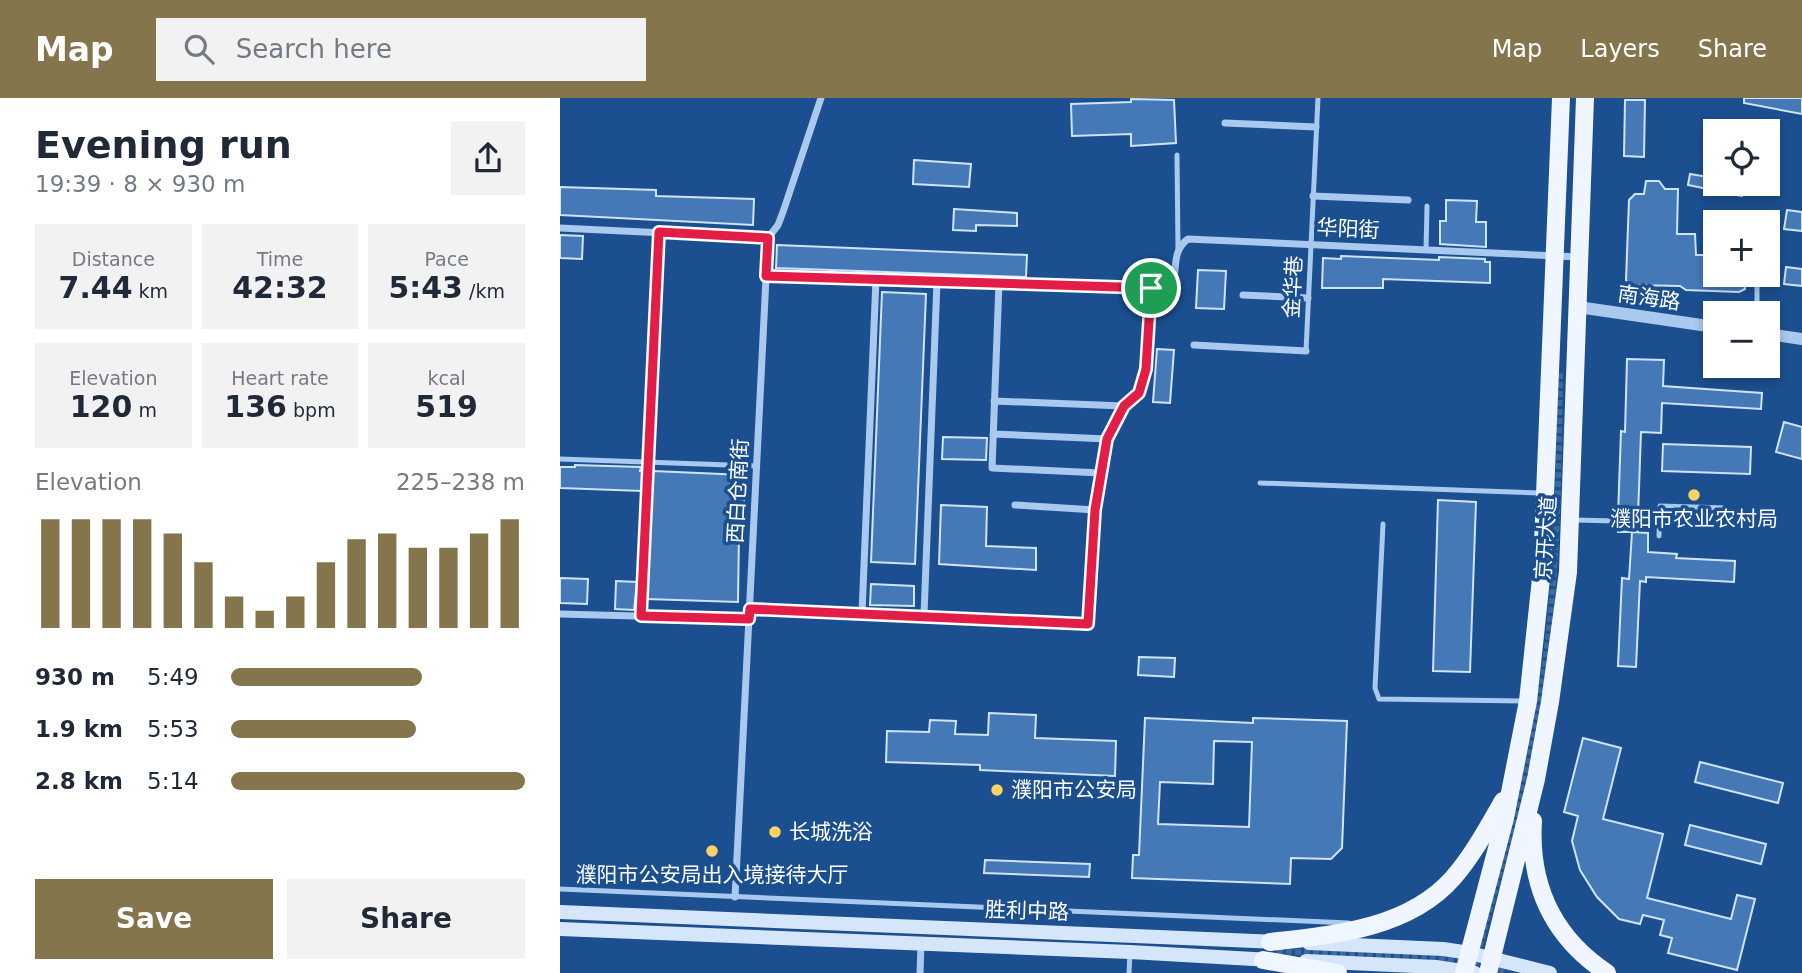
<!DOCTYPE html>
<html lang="en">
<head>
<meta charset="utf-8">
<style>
  :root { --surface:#fff; --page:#f2f2f3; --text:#1f2937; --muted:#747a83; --accent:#84754c }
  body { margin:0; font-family:"DejaVu Sans","Noto Sans SC",sans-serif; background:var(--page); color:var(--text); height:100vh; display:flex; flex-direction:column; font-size:26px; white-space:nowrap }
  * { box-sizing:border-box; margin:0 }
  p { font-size:23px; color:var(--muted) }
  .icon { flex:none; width:38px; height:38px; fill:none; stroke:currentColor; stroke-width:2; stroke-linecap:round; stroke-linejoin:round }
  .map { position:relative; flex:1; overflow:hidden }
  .panel { display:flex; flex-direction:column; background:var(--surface); width:560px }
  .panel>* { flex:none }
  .fabs { position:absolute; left:1143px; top:21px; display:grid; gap:14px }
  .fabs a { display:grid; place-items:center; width:77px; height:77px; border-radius:0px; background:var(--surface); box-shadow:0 4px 10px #0003; font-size:35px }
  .pin { position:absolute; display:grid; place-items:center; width:60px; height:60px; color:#fff; margin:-30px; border:4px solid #fff; border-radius:50%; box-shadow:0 2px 7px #0007 }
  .round { display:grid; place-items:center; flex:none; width:74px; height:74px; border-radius:0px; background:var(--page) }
  .headline { display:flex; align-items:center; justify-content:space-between; height:119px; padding:0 35px }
  h1 { font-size:38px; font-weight:700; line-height:52px }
  .figures { display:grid; grid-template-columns:repeat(3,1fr); gap:10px; height:119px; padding:7px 35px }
  .figures div { display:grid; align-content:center; border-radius:0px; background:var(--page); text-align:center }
  .figures b { font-size:30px; font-weight:700 }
  .figures small { font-size:19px; font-weight:400 }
  .figures p { font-size:19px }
  .chart { height:196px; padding:14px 35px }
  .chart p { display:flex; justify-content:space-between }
  .chart svg { width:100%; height:126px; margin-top:7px; stroke:var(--accent); stroke-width:6 }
  .button { display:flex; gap:14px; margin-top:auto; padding:14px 35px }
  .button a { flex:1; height:80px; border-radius:0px; background:var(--accent); color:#fff; font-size:28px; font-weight:700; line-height:80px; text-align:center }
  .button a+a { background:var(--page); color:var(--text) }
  ul { padding:0 35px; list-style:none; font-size:23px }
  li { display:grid; grid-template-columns:112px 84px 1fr; align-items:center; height:52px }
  li i { height:18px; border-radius:9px; background:var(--accent) }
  header { display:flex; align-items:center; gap:42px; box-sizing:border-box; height:98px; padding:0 35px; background:var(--accent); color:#fff }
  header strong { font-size:33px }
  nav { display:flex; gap:38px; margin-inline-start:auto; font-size:24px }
  .search { width:490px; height:63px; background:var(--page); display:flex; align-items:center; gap:18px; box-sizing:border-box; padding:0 24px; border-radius:0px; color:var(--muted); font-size:26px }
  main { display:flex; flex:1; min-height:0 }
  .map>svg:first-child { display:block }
</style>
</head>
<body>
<header>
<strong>Map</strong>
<div class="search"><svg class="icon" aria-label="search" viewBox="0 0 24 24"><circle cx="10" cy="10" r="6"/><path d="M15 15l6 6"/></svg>Search here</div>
<nav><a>Map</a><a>Layers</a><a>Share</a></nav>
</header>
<main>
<section class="panel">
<div class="headline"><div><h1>Evening run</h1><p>19:39 · 8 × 930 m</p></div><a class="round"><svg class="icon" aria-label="share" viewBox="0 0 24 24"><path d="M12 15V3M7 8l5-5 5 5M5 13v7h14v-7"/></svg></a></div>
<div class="figures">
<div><p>Distance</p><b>7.44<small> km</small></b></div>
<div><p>Time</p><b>42:32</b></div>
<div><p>Pace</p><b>5:43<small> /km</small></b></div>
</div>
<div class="figures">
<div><p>Elevation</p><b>120<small> m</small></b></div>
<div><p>Heart rate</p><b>136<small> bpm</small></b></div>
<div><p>kcal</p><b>519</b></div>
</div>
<div class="chart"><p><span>Elevation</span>225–238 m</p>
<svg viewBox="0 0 160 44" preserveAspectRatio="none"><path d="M5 44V6M15 44V6M25 44V6M35 44V6M45 44V11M55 44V21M65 44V33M75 44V38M85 44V33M95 44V21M105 44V13M115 44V11M125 44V16M135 44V16M145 44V11M155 44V6"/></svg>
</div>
<ul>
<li><b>930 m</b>5:49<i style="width:65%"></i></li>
<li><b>1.9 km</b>5:53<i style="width:63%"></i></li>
<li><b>2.8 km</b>5:14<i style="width:100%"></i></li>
</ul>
<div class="button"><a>Save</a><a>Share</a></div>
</section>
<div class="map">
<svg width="1242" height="875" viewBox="0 0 1242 875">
  <rect width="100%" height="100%" fill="#1b4f8f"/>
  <path fill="#4478b7" stroke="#cfe3fa" stroke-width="2" fill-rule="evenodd" d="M1184 0H1242V16L1184 5Z
    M571 1 614 2 616 45 571 48V36L512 38 511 6 571 4Z
    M1065 2H1085L1084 59 1064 58Z
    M354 62 411 66 409 89 353 86Z
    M1130 76 1155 80V86H1185L1182 98 1128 87Z
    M1086 83H1099L1105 91H1118L1117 136H1135L1136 157H1155V177H1186L1185 191 1179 194 1126 192 1120 188 1071 187 1068 185 1066 182 1069 102 1075 96H1084Z
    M0 89 96 92V98L194 101 193 127 0 117Z
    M886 102 917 103 916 124H926V149L880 146V123H886Z
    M394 111 457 115V128L416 127V133L393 132Z
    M1227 112 1242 114V133L1224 131Z
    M0 137 23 138 22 161 0 160Z
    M217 147 467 157 466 179 216 170Z
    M781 158 879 162V159L925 161V164H930V185L823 181V190H762L763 160 781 161Z
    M1226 169 1242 171V188L1224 186Z
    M638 172 666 173 664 211 636 210Z
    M322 194 366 196 355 466 311 464Z
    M597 251 614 252 610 305 593 304Z
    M1067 261 1104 262 1103 288 1202 295 1201 311 1102 305 1101 335 1081 334 1078 418H1058L1061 333 1065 334Z
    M1224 324 1242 329V361L1216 354Z
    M383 339 427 340 426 362 382 361Z
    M1103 346 1191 349 1190 376 1102 373Z
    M15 367 81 369 80 373H83L82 393 0 390V369H15Z
    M93 373 184 377V434H179L178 504 87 501Z
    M878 402 916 404 910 574 873 573Z
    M381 407 427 409 426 448 476 450V472L379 466Z
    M1058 428 1078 429V434H1058Z
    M1072 434 1088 435V454L1117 456 1116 460 1175 463 1174 484 1086 479V484L1080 483 1076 569 1058 568 1062 480 1069 481Z
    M0 480 28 481 27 506 0 505Z
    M56 483 77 484 74 512 55 511Z
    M311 486 354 488V508L310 507Z
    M579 559 615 560 614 579 578 577Z
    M429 615 476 617 475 640 556 643 555 678 420 672V667L326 664 327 633 369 634 370 622 396 623 395 636 428 637Z
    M585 620 693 625V620L787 623 782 750 771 761 731 760 730 786 572 780 573 757H579ZM654 643 692 644 689 729 598 726 600 684 653 686Z
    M1023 640 1061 650 1043 721 1103 736 1087 800 1171 821 1177 797 1195 801 1177 872 1108 855 1112 840 1100 837 1104 822 1083 817 1080 826 1059 821 1037 799 1020 772 1012 743 1018 718 1004 714Z
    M1140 664 1223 685 1218 705 1135 684Z
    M1130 727 1206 746 1201 766 1125 747Z
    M425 762 530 766 529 779 424 775Z"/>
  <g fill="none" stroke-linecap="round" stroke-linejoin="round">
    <path stroke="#3d69a0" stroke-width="6" stroke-dasharray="6 3" stroke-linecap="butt" d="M717 853 881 861 906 865
      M930 870 948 875
      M913 875C935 786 964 698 979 607 997 497 999 385 1000 274"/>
    <path stroke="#a9c9ee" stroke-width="5" d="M617 57 618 151
      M1198 124V123
      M866 152 867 108
      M1197 215V177
      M746 253 758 0
      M0 361 197 368
      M700 385 981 395
      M1014 422 1099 424
      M823 426 815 590 819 601 964 603
      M1099 438 1100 408 1166 410
      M81 518 99 134
      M0 791 789 825
      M569 875 570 854"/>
    <path stroke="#a9c9ee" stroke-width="7" d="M665 25 756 29
      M753 98 848 102
      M0 130 208 140
      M439 185 432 370 541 375
      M591 190 613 187C617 171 612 152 628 141L1019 159
      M683 197 748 200
      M634 247 746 253
      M434 303 564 308
      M433 336 547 341
      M455 407 535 412
      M189 511 528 526 535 412 547 341 564 308 579 294 586 271 591 190 206 178
      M302 515 316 181
      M0 516 189 521
      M364 517 377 184
      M175 799 208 140 218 127 223 114 261 0
      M360 875 361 847"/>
    <path stroke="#a9c9ee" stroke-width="12" d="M1018 209 1155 229
      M1208 236 1242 241"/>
    <path stroke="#d6e6fa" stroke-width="14" d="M0 814 719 844
      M0 831 570 854 711 862
      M749 845 883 851 910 855 990 875
      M746 863 876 869 915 875"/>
    <path stroke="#f0f6ff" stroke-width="18" d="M973 723C969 788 993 839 1047 875
      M710 844C773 837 848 831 893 780 913 757 928 729 943 703
      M703 862 778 875
      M904 875 945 720 968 603 982 471 1001 0
      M928 875 976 681 990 604 1008 474 1025 0"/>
  </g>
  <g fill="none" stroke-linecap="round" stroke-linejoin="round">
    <defs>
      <path id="route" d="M99 134 208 140 206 178 591 190 586 271 579 295 564 308 547 341 535 412 528 526 190 511 189 521 81 518Z"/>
    </defs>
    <use href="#route" stroke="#fff" stroke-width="14"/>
    <use href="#route" stroke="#e11d48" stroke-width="9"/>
  </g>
  <g fill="#ffd166" stroke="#1b4f8f" stroke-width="2.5">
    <circle cx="1134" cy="397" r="7"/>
    <circle cx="437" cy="692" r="7"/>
    <circle cx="215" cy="734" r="7"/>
    <circle cx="152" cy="753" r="7"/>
  </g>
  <g text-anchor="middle" stroke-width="7" stroke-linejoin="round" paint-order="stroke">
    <g font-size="21" fill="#fff" stroke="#1b4f8f">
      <text transform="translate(788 131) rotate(3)" y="7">华阳街</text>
      <text transform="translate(733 189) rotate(-87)" y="7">金华巷</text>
      <text transform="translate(1089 200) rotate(8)" y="7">南海路</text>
      <text transform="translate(178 393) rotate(-87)" y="7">西白仓南街</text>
      <text transform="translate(986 440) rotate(-86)" y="7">京开大道</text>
      <text transform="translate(467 813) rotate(2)" y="7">胜利中路</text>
    </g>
    <g font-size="21" fill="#fff" stroke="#1b4f8f">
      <text x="1134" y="428">濮阳市农业农村局</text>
      <text x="451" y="699" text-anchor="start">濮阳市公安局</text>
      <text x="229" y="741" text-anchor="start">长城洗浴</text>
      <text x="152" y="784">濮阳市公安局出入境接待大厅</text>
    </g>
  </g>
</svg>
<div class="fabs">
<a><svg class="icon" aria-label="locate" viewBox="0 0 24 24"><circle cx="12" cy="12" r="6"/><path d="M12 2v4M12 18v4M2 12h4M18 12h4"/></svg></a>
<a>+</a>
<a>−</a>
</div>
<div class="pin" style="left:591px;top:190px;background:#1e9e55"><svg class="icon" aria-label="arrive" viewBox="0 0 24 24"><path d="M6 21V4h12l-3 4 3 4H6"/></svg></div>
</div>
</main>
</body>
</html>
